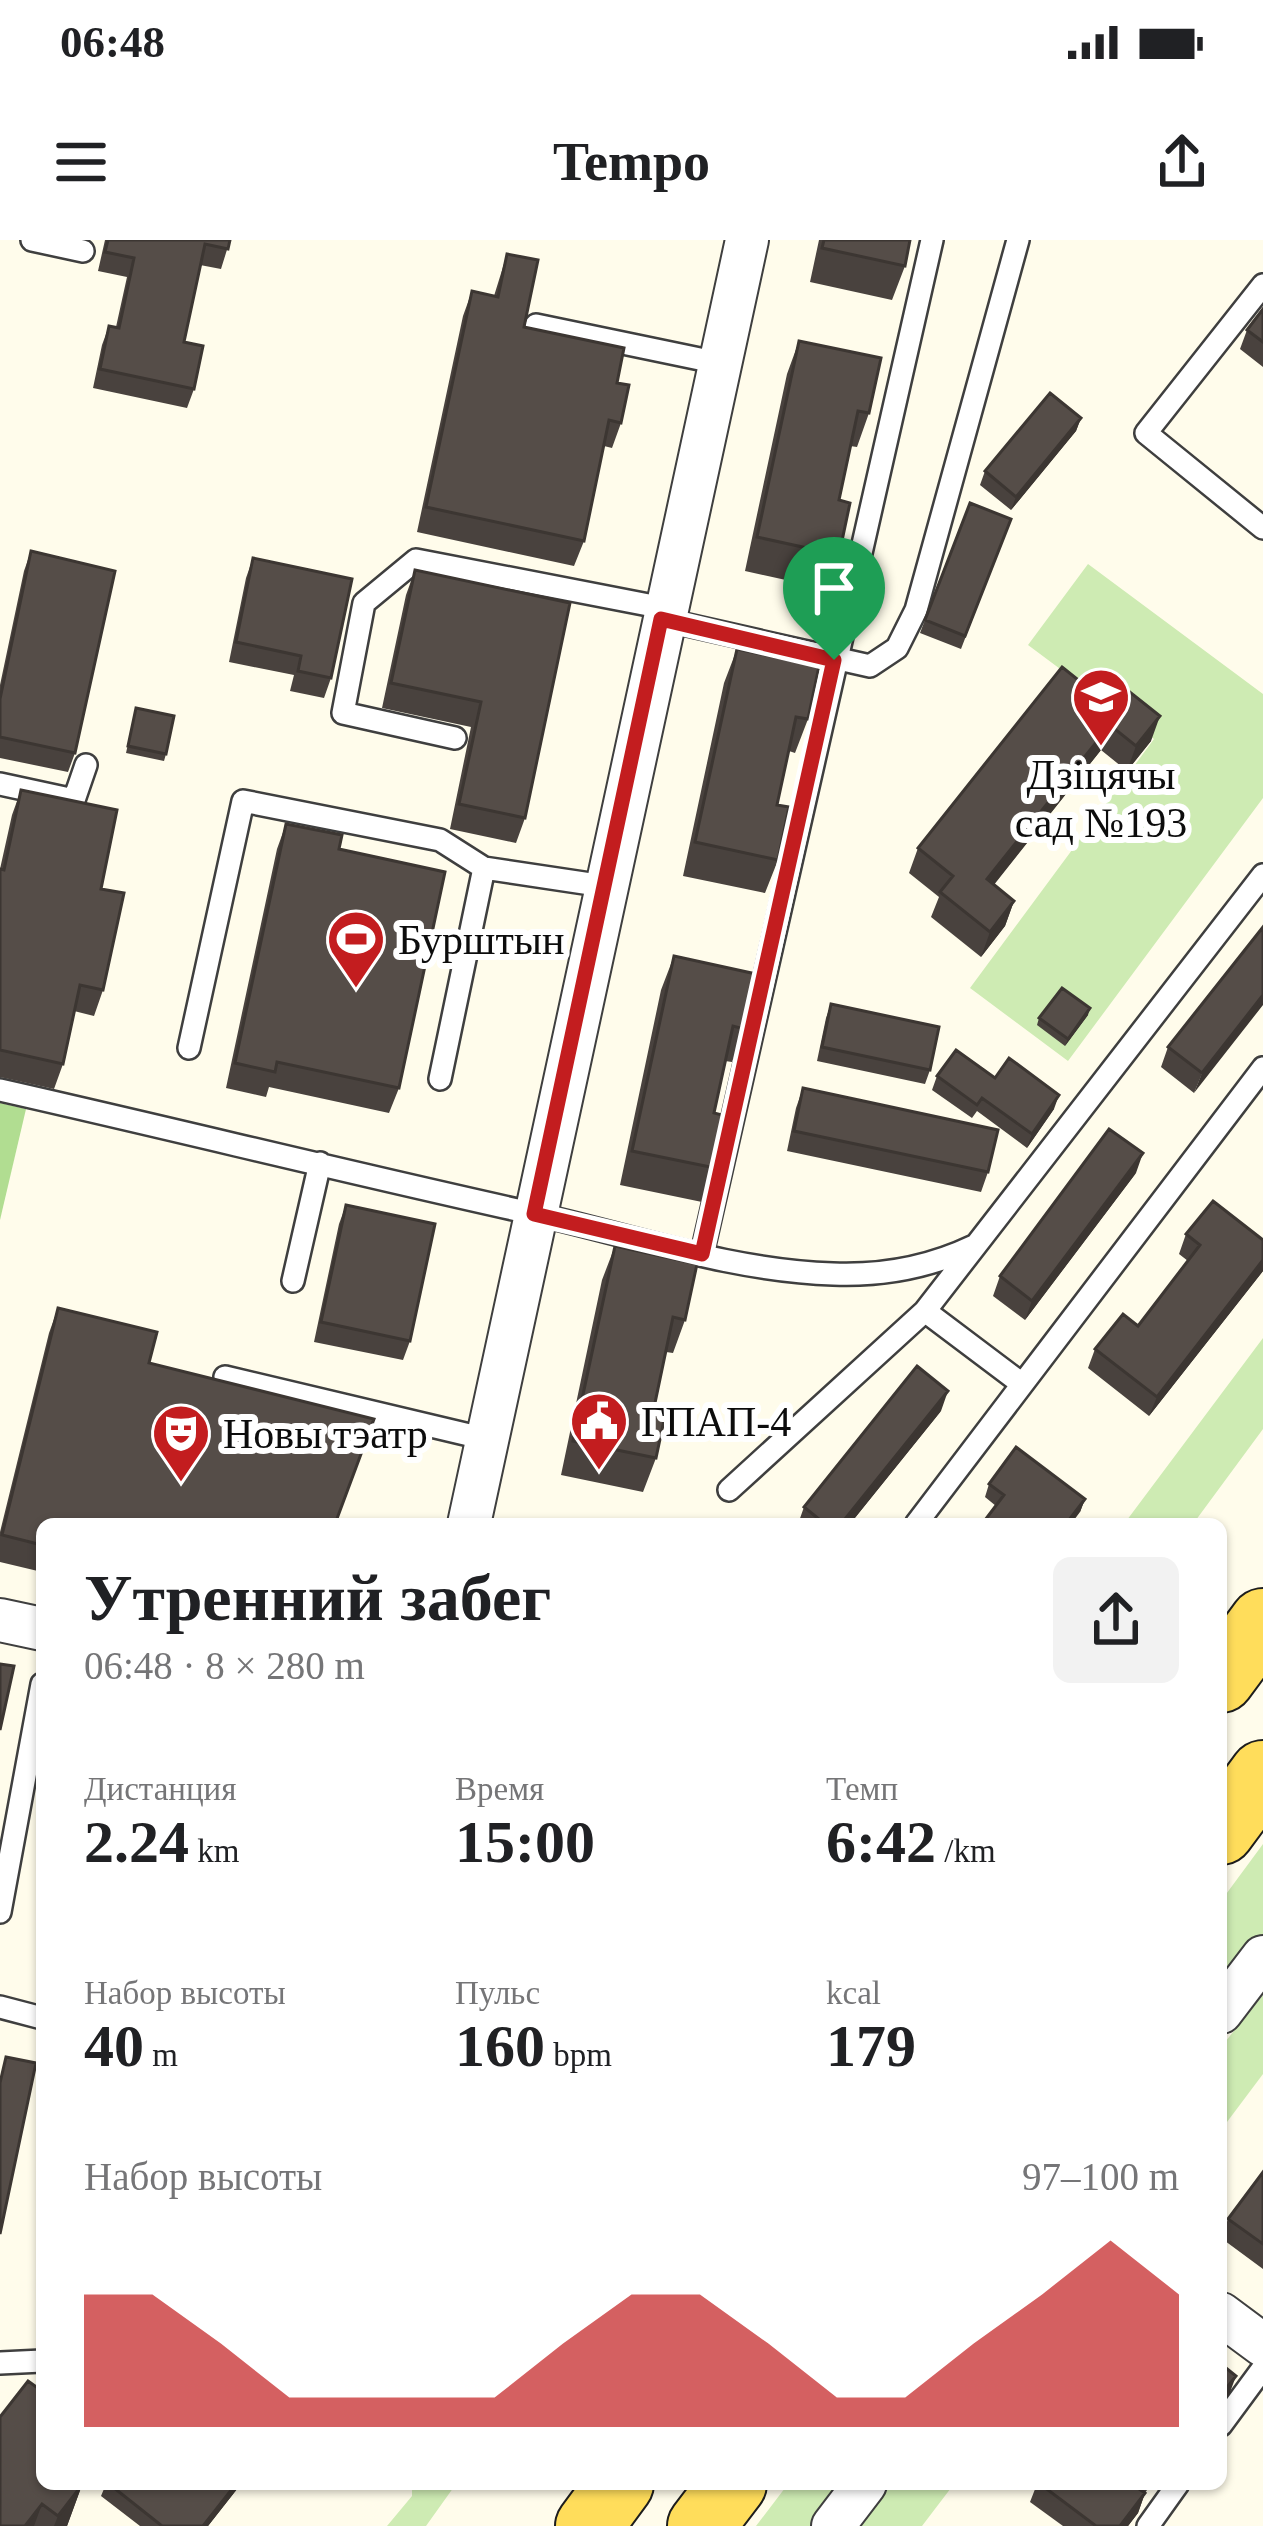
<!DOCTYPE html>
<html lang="ru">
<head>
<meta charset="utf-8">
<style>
  :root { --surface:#fff; --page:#f2f2f2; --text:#202124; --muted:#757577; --accent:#c31d1f }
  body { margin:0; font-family:"Times New Roman",serif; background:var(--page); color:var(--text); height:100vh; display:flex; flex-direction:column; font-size:45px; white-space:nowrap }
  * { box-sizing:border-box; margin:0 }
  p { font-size:39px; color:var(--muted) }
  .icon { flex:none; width:66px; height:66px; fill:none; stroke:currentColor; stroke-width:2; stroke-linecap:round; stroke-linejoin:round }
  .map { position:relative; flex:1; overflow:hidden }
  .drawer { position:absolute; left:36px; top:1278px; width:1191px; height:972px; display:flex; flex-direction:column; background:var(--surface); border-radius:18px; box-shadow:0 3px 9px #0004 }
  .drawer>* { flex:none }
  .pin { position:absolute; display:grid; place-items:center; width:102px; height:102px; color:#fff; margin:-123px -51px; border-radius:50% 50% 50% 0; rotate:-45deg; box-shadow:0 0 12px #0007 }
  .pin .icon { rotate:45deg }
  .round { display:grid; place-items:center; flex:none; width:126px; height:126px; border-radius:18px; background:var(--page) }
  .head { display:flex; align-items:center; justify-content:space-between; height:204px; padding:0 48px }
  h1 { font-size:66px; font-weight:700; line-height:90px }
  .metrics { display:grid; grid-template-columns:repeat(3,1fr); gap:18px; height:204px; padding:12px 48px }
  .metrics div { display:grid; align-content:center }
  .metrics b { font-size:60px; font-weight:700 }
  .metrics small { font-size:33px; font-weight:400 }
  .metrics p { font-size:33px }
  .chart { height:336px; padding:24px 48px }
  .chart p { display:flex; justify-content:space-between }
  .chart svg { width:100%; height:216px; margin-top:12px; fill:var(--accent); opacity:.7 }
  .status { display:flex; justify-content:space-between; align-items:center; height:84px; padding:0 60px; background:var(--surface); direction:ltr }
  .status svg { height:33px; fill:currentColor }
  header { display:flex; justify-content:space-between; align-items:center; height:156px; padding:0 48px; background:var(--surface); font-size:54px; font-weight:700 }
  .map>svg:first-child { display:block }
</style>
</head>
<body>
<div class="status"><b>06:48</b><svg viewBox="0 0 49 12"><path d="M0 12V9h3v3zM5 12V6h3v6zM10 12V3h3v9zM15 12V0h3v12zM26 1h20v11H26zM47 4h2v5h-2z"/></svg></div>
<header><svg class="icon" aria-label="menu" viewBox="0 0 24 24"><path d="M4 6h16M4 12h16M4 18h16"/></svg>Tempo<svg class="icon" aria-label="share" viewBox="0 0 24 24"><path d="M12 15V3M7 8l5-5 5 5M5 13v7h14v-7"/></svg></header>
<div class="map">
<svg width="1263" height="2286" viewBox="0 0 1263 2286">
  <rect width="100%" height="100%" fill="#fffceb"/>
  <path fill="#ceebb3" d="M1088 324 1263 454V558L1068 821 970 748 1154 499 1028 405Z
    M1263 1098V1189L1193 1284H1124Z
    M1263 1604V1697L1221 1753V1661Z
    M1263 1755V1834L1221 1890V1807Z
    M412 2244H456L426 2286H387L412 2256Z
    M788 2244H846L814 2286H756Z
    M892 2244H954L922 2286H860Z"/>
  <path fill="#b1dd91" d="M0 863 26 869 0 980Z"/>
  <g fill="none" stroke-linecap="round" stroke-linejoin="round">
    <defs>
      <path id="service" d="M32 0 83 11
        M1263 45 1146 193 1263 288
        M536 85 719 123
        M661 379 870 426 897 408 916 370 1018 0
        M455 498 343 473 364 363 416 320 664 368
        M0 544 74 560 86 525
        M189 808 243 561 440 600 484 628
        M440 839 484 628 604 646
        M0 850C177 890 354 934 531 973 630 995 731 1031 833 1034 883 1036 930 1027 974 1006
        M702 1014 932 0
        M293 1041 320 923
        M925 1071 1022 1144
        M225 1137 486 1199
        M729 1250 925 1071 1263 635
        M916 1284 1263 828
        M0 1672 42 1444
        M0 1767 42 1778
        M0 2123 42 2121
        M1221 2185 1263 2128
        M1148 2286 1178 2244"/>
      <path id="minor" d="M469 1284 747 0
        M0 1380 42 1389
        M1221 1772 1263 1717
        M1221 2074 1263 2105
        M833 2286 865 2244"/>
      <path id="primary" d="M1221 1439 1263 1382
        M1221 1591 1263 1534
        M589 2286 620 2244
        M701 2286 733 2244"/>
    </defs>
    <use href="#service" stroke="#3f3f3f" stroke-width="26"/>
    <use href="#minor" stroke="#3f3f3f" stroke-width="46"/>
    <use href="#primary" stroke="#1d1d1d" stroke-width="70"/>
    <use href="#service" stroke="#fff" stroke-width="21"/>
    <use href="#minor" stroke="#fff" stroke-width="42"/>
    <use href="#primary" stroke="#ffdd5b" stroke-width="66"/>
  </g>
  <path fill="#49423e" d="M105 0H230L221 29 200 25 184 102 194 149 187 168 93 148 102 105 109 86 116 87 127 37 98 31Z
    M819 0H910L905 26 892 60 810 42Z
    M507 14 524 87 617 143 621 183 612 208 604 206 584 301 574 326 417 292 463 76 472 51 494 56Z
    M1263 69V127L1240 109 1247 90Z
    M799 101 869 173 857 207 850 206 839 260V315L827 349 745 331 787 134Z
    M1081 178 1076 191 1011 270 980 245 985 231Z
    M970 263 1011 279 961 409 920 393Z
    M31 311 75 513 68 532 0 518V445L24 331Z
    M253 318 331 438 324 458 290 451 294 435 229 422 246 338Z
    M415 330 570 363 525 578 516 603 450 589 471 487 382 468 406 355Z
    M737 409 808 479 795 513 789 511 777 565 778 620 765 653 683 636 724 443Z
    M1062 427 1151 501 1127 531 1101 510 993 645 1014 661 1005 686 981 717 931 677 939 657 909 633 918 608Z
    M136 468 166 514 164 521 126 513Z
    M21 550 101 649 103 750 94 776 74 771 63 824 54 849 0 837V629L12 575Z
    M286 584 339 609 399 848 389 873 269 847 266 857 226 848 277 609Z
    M1263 687 1194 853 1161 827 1168 807Z
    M674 716 744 789 732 822 725 821 714 873 715 928 702 962 620 945 661 750Z
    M831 764 930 830 925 844 817 821 826 778Z
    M1088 775 1065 806 1037 785 1039 778Z
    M937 836 995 838 1054 869 1027 908 977 871 972 878 932 850Z
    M803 848 988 932 981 952 787 911 796 868Z
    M1136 933 1025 1080 993 1056 1000 1036Z
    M346 965 410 1101 403 1120 314 1102 339 984Z
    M1186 994 1263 1000V1031L1149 1176 1088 1128 1095 1109 1138 1086 1188 1021 1179 1014Z
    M615 1006 685 1080 673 1113 666 1112 655 1163 656 1218 643 1252 561 1235 602 1040Z
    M58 1068 42 1284V1332L0 1322V1292L49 1093Z
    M941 1171 850 1284H798L804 1267Z
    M989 1244 1085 1259 1080 1272 996 1266 985 1257Z
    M1263 1932V2029L1221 1998 1228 1979Z
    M42 2244 82 2245 67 2286H0Z
    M106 2244H241L208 2286H140L101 2256Z
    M1037 2244H1151L1145 2253 1138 2273 1128 2286H1063L1030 2262Z"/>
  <path fill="#3c3632" d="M1081 178 1076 191 1011 270 1016 257Z
    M1160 476 1151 501 1127 531 1136 506Z
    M1110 485 1101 510 978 665 987 639Z
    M1014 661 1005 686 981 717 990 692Z
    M1263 755V765L1194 853 1202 833Z
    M1090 768 1088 775 1065 806 1068 799Z
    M1059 855 1054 869 1027 908 1032 894Z
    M1143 913 1136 933 1025 1080 1032 1061Z
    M1263 1020V1031L1149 1176 1157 1157Z
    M948 1151 941 1171 850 1284H841Z
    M1085 1259 1080 1272 1071 1284H1066Z
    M1236 2136 1229 2155 1221 2166V2155Z
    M236 2244H241L208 2286H203Z
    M82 2245 67 2286H54L58 2276Z
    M1145 2253 1138 2273 1128 2286H1120Z
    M42 2264 34 2286H25Z"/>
  <path fill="#554d48" stroke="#3c3632" stroke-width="3" d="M108 0H230L228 9 205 4 184 102 203 106 194 149 100 129 109 86 119 88 134 18 105 12Z
    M824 0H910L905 26 822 8Z
    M507 14 538 20 524 87 624 108 617 143 629 145 621 183 609 180 584 301 426 267 472 51 498 57Z
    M1263 69V102L1247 90Z
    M799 101 881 118 869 173 858 171 839 260 850 263 839 315 757 297Z
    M1050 153 1081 178 1016 257 985 231Z
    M970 263 1011 279 965 396 925 380Z
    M31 311 115 331 75 513 0 497V459Z
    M253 318 352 339 331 438 298 431 301 416 236 402Z
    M415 330 570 363 525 578 459 564 481 462 391 443Z
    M737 409 819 426 808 479 796 477 777 565 789 567 778 620 695 602Z
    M1062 427 1097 455 1111 437 1160 476 1136 506 1110 485 987 639 1014 661 990 692 940 652 953 636 918 608Z
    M136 468 174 476 166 514 128 506Z
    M21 550 117 570 101 649 124 653 103 750 80 745 63 824 0 810V629L4 630Z
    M286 584 342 595 339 609 445 632 399 848 277 822 275 832 235 823Z
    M1263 687V755L1202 833 1168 807Z
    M674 716 756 734 744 789 733 786 714 873 726 876 715 928 632 911Z
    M1062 748 1090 768 1068 799 1039 778Z
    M831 764 939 787 930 830 822 807Z
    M956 810 995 838 1009 818 1059 855 1032 894 982 858 977 865 937 836Z
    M803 848 998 890 988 932 794 891Z
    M1109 889 1143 913 1032 1061 1000 1036Z
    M1213 961 1263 1000V1020L1157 1157 1095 1109 1123 1074 1138 1086 1200 1005 1186 994Z
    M346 965 435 984 410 1101 321 1082Z
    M615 1006 697 1024 685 1080 673 1077 655 1163 667 1166 656 1218 573 1201Z
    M58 1068 157 1092 149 1123 374 1179 335 1284H42V1305L2 1295Z
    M917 1126 948 1151 841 1284H825L804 1267Z
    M1016 1207 1085 1259 1066 1284H982L1004 1255 989 1244Z
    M0 1424 14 1426 0 1490Z
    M6 1817 36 1823 0 1994V1843Z
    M1263 1932V2004L1228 1979Z
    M1221 2124 1236 2136 1221 2155Z
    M28 2141 42 2151V2244L82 2245 58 2276 42 2264 25 2286H0V2177Z
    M109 2244H236L203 2286H162Z
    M1040 2244H1143L1139 2249 1145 2253 1120 2286H1096Z"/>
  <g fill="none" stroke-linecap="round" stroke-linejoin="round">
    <defs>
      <path id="route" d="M661 379 834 420 702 1014 534 974Z"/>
    </defs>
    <use href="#route" stroke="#fff" stroke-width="24"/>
    <use href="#route" stroke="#c31d1f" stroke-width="15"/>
  </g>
  <defs>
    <symbol id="school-pin" viewBox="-11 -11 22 30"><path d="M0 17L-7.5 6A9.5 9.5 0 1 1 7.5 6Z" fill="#c31d1f" stroke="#fff"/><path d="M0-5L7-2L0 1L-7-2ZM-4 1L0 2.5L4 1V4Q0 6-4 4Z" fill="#fff"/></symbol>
    <symbol id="stadium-pin" viewBox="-11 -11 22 30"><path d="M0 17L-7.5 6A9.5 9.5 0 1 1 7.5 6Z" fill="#c31d1f" stroke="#fff"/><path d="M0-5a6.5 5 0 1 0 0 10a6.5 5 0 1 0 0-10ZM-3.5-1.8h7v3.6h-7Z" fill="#fff"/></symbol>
    <symbol id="civic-pin" viewBox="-11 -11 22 30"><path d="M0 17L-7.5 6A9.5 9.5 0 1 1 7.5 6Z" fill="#c31d1f" stroke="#fff"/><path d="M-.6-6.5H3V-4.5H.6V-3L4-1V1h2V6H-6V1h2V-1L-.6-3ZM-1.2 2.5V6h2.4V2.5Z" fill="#fff"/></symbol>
    <symbol id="theatre-pin" viewBox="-11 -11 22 30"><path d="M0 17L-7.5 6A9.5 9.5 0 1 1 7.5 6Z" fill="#c31d1f" stroke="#fff"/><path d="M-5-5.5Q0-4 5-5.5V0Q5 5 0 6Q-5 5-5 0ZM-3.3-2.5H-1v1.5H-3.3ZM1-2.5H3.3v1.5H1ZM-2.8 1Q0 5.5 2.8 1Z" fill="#fff"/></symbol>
  </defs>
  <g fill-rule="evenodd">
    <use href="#school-pin" x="1068" y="424" width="66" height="90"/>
    <use href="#stadium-pin" x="323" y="666" width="66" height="90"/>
    <use href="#civic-pin" x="566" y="1148" width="66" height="90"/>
    <use href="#theatre-pin" x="148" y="1160" width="66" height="90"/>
  </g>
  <g text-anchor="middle" stroke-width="12" stroke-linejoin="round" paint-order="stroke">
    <g font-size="42" fill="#0c0c0c" stroke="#fff" text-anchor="start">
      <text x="1101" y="549" text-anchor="middle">Дзіцячы<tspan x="1101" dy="48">сад №193</tspan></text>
      <text x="398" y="714">Бурштын</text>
      <text x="641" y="1196">ГПАП-4</text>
      <text x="223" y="1208">Новы тэатр</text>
    </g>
  </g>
</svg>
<div class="pin" style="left:834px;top:420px;background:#1e9e55"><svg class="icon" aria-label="arrive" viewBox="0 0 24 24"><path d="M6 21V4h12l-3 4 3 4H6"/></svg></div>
<section class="drawer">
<div class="head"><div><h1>Утренний забег</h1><p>06:48 · 8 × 280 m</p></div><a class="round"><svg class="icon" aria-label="share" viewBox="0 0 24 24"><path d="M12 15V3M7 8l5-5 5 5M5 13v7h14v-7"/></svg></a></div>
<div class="metrics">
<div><p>Дистанция</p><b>2.24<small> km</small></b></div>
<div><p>Время</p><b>15:00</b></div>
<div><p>Темп</p><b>6:42<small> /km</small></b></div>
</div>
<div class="metrics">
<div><p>Набор высоты</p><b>40<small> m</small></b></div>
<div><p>Пульс</p><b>160<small> bpm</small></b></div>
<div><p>kcal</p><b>179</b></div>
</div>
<div class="chart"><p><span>Набор высоты</span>97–100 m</p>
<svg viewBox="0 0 160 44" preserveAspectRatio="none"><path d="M0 44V17L10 17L20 27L30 38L40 38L50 38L60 38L70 27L80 17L90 17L100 27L110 38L120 38L130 27L140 17L150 6L160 17V44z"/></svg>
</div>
</section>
</div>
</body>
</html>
